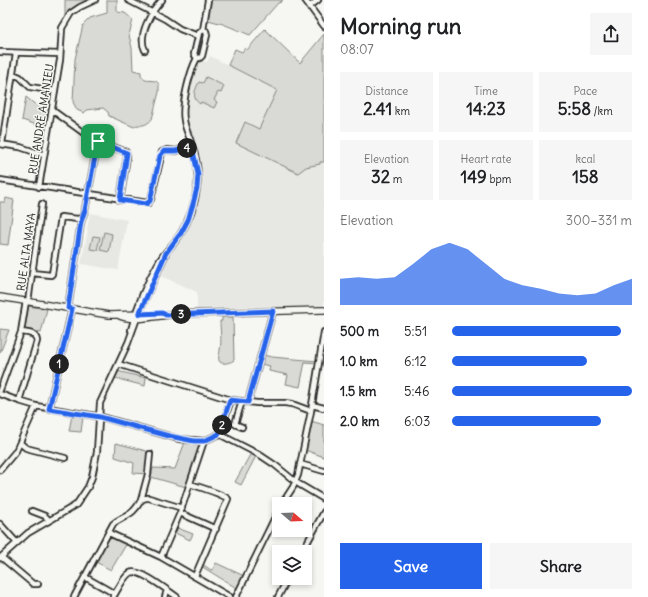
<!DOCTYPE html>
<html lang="en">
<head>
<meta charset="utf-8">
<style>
  :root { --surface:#fff; --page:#f6f6f6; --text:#202124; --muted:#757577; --accent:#2563eb }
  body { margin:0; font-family:Delius,sans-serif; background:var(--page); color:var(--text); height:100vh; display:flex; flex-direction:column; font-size:15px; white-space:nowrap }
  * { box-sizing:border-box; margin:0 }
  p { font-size:13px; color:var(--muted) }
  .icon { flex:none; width:22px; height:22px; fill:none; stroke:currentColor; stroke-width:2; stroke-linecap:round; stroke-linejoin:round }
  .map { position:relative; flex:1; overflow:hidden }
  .sheet { display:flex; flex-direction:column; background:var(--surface); width:324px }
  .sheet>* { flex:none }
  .needle { width:26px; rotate:109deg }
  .buttons { position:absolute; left:272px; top:497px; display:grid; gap:8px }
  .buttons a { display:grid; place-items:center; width:40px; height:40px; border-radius:0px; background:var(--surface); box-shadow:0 2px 6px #0003; font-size:20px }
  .pin { position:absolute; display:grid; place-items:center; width:34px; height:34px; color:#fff; margin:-17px; border-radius:8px; box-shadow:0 2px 6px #0006 }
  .km { position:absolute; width:20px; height:20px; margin:-10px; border-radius:50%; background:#222; color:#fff; font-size:11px; line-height:20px; text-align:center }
  .round { display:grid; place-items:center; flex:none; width:42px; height:42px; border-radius:0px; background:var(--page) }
  .headline { display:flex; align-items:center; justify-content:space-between; height:68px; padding:0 16px }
  h1 { font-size:22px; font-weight:700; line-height:30px }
  .figures { display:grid; grid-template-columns:repeat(3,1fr); gap:6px; height:68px; padding:4px 16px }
  .figures div { display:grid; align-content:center; border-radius:0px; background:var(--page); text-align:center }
  .figures b { font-size:17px; font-weight:700 }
  .figures small { font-size:11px; font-weight:400 }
  .figures p { font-size:11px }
  .chart { height:112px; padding:8px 16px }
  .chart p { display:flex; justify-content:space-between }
  .chart svg { width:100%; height:72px; margin-top:4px; fill:var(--accent); opacity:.7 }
  .button { display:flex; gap:8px; margin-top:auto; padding:8px 16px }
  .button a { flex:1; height:46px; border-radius:0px; background:var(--accent); color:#fff; font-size:16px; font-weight:700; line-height:46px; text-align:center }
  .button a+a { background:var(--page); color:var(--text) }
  ul { padding:0 16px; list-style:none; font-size:13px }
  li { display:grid; grid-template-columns:64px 48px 1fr; align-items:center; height:30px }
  li i { height:10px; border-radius:5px; background:var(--accent) }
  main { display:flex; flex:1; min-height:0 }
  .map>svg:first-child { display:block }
</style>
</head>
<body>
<main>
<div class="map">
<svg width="324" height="597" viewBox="0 0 324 597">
  <rect width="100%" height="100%" fill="#f6f6f2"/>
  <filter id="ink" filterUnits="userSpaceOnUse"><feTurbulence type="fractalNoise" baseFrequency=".025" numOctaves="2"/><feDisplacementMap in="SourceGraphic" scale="8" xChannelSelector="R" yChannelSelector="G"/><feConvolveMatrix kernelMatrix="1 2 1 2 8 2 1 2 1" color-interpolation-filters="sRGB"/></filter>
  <g filter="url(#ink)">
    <path fill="#e7e7e3" d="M210 56 324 113V306L197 309V292L159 275 166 258 181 236 197 198 200 183V168L197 148 186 121V103L195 69 199 62 203 61 207 62Z
      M90 213 127 220 118 270 81 264 88 230H87Z"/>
    <path fill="#d9d9d5" stroke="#828280" d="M65 0H88L76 6 65 17Z
      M107 0H117V12L125 13 133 20 129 35 132 48 133 70 141 72V75L145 80 156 81 159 84V92L152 119C148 124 144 126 137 125L134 127 109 116 108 112 103 108 87 110 84 113 77 110 73 102 75 59 83 25 90 18 107 13Z
      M211 0H283L281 2 278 3 250 35 223 24 208 20Z
      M265 29 300 63 324 34V162H320V164L306 167 298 173 236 143 245 122 259 129 277 90 228 65 235 49 242 52 245 48 247 50Z
      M202 32 205 33 204 41 202 42 201 46 203 47 201 54 199 56 197 53Z
      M206 77 224 86 221 93 218 92 214 100 217 102 214 108 201 102 200 104C191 98 195 90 199 82L203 83Z
      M26 97 48 115 46 128 22 120Z
      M6 198 14 200 8 245 0 244V202H5Z
      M104 232 112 234 109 252 100 250Z
      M93 236 100 237 97 250 90 249Z
      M28 306 47 309 41 333 26 330 24 327Z
      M222 317H233L234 360C232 362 223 365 220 362 217 359 220 353 220 350 222 340 220 330 220 321H222Z
      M0 329 9 330 0 353Z
      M263 355 272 357 317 361 316 363 305 362 300 387 286 384 288 375 269 371 270 366 261 364Z
      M117 371 146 378 145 386 114 378Z
      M72 415 83 417 81 432 69 431Z
      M311 421 324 425V457L305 450Z
      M185 442 199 445 200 448 186 487 151 477 153 468 175 469Z
      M116 443 150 452 147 474 133 473 134 463 115 457Z
      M251 453 256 456 241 485 235 482Z
      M175 527 193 534 190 540 173 532Z
      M111 536 127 543 111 570 96 562 109 537Z
      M216 563 244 576 238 589 201 566 202 564 211 570 213 569Z"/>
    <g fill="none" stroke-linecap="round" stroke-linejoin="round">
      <defs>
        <path id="minor" d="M128 0 165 19 180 29 198 36
          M305 0 324 26
          M309 7 318 0
          M203 30 208 0
          M145 50C137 35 152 11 162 0
          M0 52 60 54
          M197 58H200L202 56 207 35 206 31 203 30
          M197 58 194 54 199 33 203 30
          M13 74 20 77 30 87 55 91
          M52 110 81 131 98 141 126 152 127 156 120 200
          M0 144 20 147 44 155
          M2 144 16 53
          M0 180 148 203 151 199 162 152 167 150 176 151 192 146
          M39 187 60 60 62 28 71 13 80 7 95 0
          M32 273 51 275 52 274 61 217 78 219 82 218
          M28 302 42 204
          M68 308 81 222 85 210 98 141
          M131 330C137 306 147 281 160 260 166 251 175 243 181 233 189 220 195 203 197 188 199 173 197 159 192 146 190 137 185 129 184 120 181 105 190 71 197 58
          M118 364 231 400 257 403H285L292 404 311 411
          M0 390 21 332 26 301
          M0 394 19 401 36 406 102 417 179 439 204 441 219 434 260 455 275 465 297 483 324 499
          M19 401 37 341C36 333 29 333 21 332
          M242 401 235 424 242 427
          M248 402 273 311
          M312 405 324 408
          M49 409 72 309
          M219 434 231 400
          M20 443 26 448 65 458
          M300 464 324 471
          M0 470 16 451 36 406
          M190 484C199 487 223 494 228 499L195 576
          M141 500 148 474 150 454
          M282 504 293 487 298 475 311 411 324 332
          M32 511 45 516 49 520
          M180 513 216 529
          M0 524 17 543
          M109 533 161 557 230 597
          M302 552 324 512
          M1 557 33 584H38
          M161 557 180 513 204 441
          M0 558 28 533 76 505 88 487 92 477 97 452 100 403 128 343 140 310 166 253
          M85 577 115 594
          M74 597 113 524C120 518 130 516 135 509 140 504 140 497 149 498L182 508
          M113 597C117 591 124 576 130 573 140 568 168 591 177 597
          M165 597 167 590
          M236 597 279 509
          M278 597 288 578"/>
        <path id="major" d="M0 297 109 315 144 314
          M118 315C131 323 162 315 178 314 226 313 275 311 324 310"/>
      </defs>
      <use href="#minor" stroke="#2b2b2b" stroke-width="8"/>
      <use href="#major" stroke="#2b2b2b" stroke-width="8"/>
      <use href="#minor" stroke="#f6f6f2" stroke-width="4.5"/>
      <use href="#major" stroke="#f6f6f2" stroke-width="5.5"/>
    </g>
  </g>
  <g fill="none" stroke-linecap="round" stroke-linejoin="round" filter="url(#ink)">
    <defs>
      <path id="route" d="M98 141 127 153 120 200 146 204 150 201 160 156 164 151H176L192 146 198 174 197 188 193 204 188 220 181 233 166 253 139 314 162 313 166 315 273 311 248 402 230 400 219 434 204 441H194L169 436 100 417 49 409 71 314 72 309 68 308 81 222 85 210Z"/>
    </defs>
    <use href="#route" stroke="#fff" stroke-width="8"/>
    <use href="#route" stroke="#2563eb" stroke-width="5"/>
  </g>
  <g text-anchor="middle" stroke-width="3" stroke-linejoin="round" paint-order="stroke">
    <g font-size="11" fill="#2b2b2b" stroke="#f6f6f2">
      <text transform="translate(41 119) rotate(-81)" y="4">RUE ANDRÉ AMANIEU</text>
      <text transform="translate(26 252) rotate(-82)" y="4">RUE ALTA MAYA</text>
    </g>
  </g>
</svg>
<div class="buttons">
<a><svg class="needle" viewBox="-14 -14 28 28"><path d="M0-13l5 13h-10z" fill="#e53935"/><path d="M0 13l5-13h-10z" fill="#757577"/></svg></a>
<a><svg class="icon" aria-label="layers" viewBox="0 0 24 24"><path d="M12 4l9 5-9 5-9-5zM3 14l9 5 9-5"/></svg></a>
</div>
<div class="pin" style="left:98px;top:141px;background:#1e9e55"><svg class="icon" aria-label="arrive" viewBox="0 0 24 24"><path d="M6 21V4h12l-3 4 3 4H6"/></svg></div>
<b class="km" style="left:59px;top:364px">1</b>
<b class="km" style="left:222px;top:425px">2</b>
<b class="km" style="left:181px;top:314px">3</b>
<b class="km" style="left:187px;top:148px">4</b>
</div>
<section class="sheet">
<div class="headline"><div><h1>Morning run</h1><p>08:07</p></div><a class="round"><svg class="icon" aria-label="share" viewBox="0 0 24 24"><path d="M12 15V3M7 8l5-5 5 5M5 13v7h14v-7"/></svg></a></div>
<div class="figures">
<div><p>Distance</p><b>2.41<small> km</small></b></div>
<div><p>Time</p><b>14:23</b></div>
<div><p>Pace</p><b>5:58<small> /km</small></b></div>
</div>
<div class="figures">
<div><p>Elevation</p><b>32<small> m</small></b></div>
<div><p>Heart rate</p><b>149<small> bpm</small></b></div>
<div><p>kcal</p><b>158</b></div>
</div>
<div class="chart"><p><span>Elevation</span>300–331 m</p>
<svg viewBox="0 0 160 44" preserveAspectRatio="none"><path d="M0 44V28L10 27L20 28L30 27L40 19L50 10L60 6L70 10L80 19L90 28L100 32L110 34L120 37L130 38L140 37L150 32L160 28V44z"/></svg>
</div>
<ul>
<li><b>500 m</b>5:51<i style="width:94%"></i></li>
<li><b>1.0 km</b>6:12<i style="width:75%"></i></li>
<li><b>1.5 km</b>5:46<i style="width:100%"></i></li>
<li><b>2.0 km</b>6:03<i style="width:83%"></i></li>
</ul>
<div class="button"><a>Save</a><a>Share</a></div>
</section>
</main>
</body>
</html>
